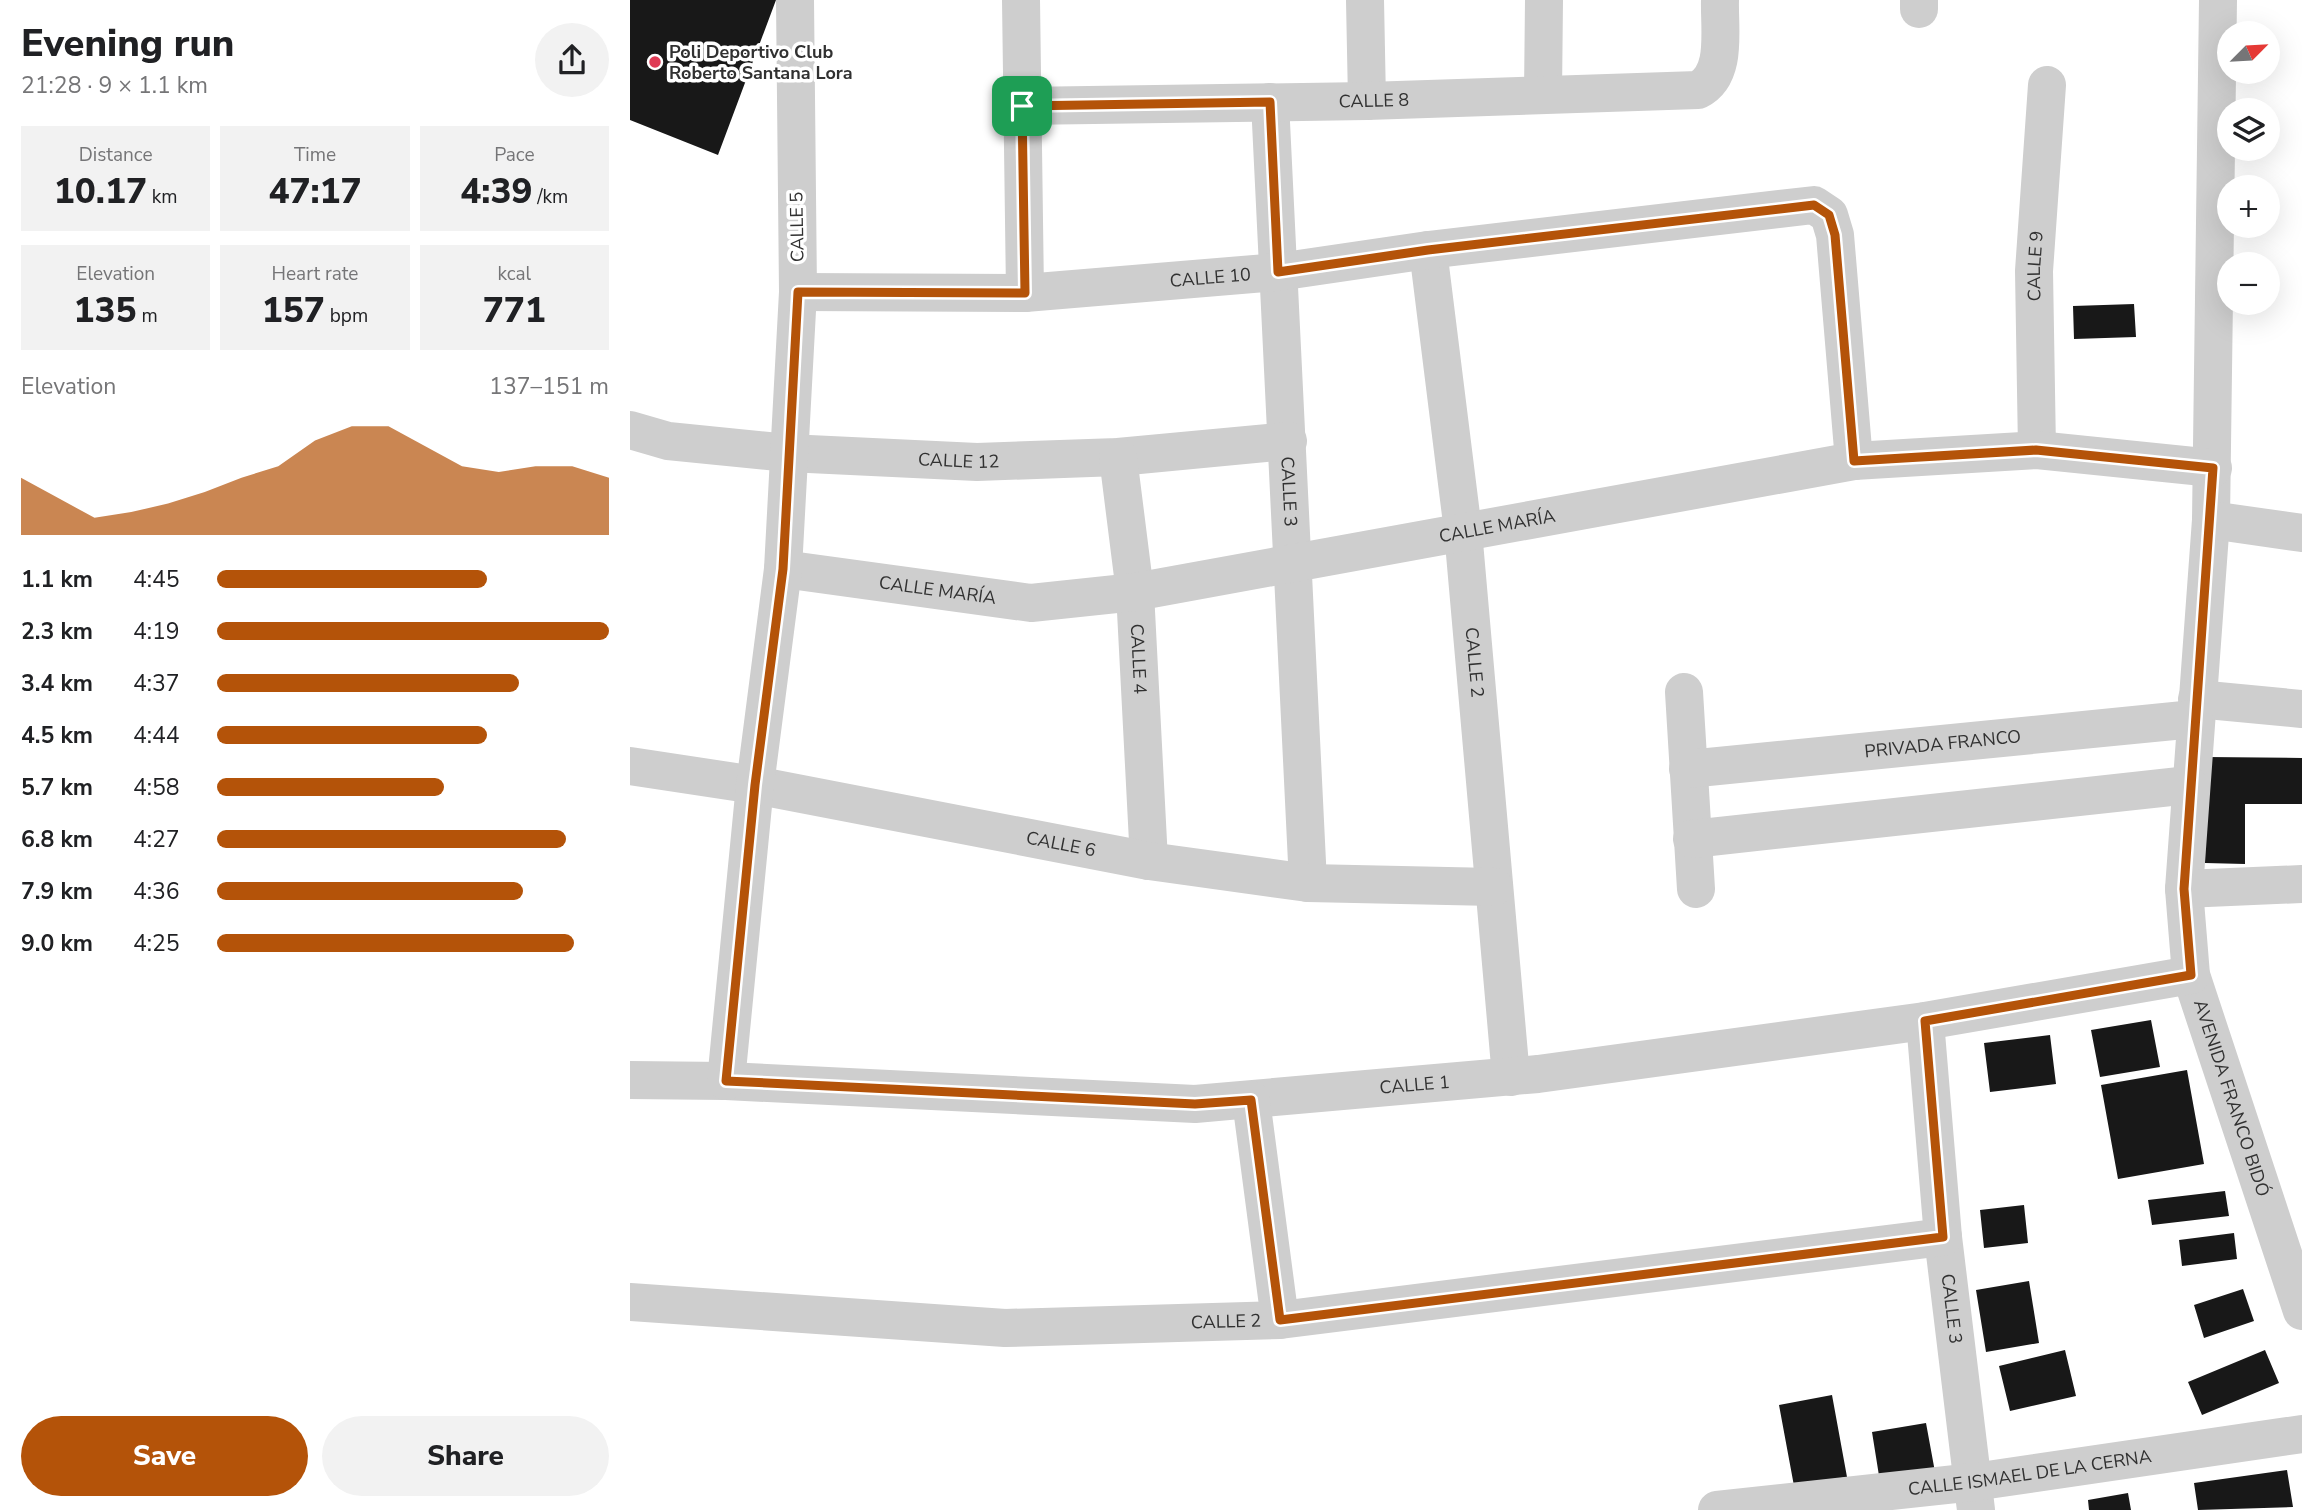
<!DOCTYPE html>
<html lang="en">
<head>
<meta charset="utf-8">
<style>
  :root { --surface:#fff; --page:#f2f2f2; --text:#202124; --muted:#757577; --accent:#b45309 }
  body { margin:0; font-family:"Nunito Sans",sans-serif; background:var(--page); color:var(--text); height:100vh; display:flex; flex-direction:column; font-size:26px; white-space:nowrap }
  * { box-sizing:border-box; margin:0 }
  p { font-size:23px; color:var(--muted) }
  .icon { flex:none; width:38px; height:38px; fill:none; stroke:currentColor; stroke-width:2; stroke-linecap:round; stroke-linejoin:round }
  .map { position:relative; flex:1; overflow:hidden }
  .panel { display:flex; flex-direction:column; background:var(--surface); width:630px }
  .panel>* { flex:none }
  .needle { width:46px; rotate:66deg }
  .fabs { position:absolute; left:1587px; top:21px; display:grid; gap:14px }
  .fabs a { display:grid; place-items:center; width:63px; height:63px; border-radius:50%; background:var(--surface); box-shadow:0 7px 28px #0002; font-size:35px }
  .pin { position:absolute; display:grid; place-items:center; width:60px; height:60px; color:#fff; margin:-30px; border-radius:14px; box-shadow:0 4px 10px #0006 }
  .round { display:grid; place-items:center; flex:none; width:74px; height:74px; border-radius:37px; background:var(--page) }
  .summary { display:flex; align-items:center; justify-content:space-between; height:119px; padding:0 21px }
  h1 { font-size:38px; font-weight:800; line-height:52px }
  .figures { display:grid; grid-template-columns:repeat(3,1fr); gap:10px; height:119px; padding:7px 21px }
  .figures div { display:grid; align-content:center; border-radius:0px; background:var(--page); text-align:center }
  .figures b { font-size:35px; font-weight:800 }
  .figures small { font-size:19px; font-weight:400 }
  .figures p { font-size:19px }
  .chart { height:196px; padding:14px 21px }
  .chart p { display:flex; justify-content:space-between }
  .chart svg { width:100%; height:126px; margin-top:7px; fill:var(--accent); opacity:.7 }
  .button { display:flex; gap:14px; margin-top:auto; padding:14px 21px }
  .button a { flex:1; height:80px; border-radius:42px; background:var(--accent); color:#fff; font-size:28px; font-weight:800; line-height:80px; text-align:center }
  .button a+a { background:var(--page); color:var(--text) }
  ul { padding:0 21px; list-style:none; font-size:23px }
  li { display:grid; grid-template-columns:112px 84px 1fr; align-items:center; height:52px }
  li i { height:18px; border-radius:9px; background:var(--accent) }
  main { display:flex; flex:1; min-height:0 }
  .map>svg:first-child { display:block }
</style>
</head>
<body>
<main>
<section class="panel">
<div class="summary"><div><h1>Evening run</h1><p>21:28 · 9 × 1.1 km</p></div><a class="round"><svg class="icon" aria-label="share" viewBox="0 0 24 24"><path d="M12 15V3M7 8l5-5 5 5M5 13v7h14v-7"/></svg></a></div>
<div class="figures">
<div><p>Distance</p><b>10.17<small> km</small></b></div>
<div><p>Time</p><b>47:17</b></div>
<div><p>Pace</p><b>4:39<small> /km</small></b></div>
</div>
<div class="figures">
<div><p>Elevation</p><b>135<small> m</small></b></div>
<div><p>Heart rate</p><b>157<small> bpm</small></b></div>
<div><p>kcal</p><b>771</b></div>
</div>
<div class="chart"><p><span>Elevation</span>137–151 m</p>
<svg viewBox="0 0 160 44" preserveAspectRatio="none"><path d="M0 44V24L10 31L20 38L30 36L40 33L50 29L60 24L70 20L80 11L90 6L100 6L110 13L120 20L130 22L140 20L150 20L160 24V44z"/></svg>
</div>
<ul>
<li><b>1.1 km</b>4:45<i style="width:69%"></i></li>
<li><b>2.3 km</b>4:19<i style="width:100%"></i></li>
<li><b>3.4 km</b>4:37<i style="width:77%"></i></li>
<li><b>4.5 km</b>4:44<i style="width:69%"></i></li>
<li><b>5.7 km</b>4:58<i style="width:58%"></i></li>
<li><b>6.8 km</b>4:27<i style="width:89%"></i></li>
<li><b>7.9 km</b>4:36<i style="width:78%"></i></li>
<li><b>9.0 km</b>4:25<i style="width:91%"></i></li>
</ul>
<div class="button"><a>Save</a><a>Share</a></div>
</section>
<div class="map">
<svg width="1672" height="1510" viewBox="0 0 1672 1510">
  <rect width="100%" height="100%" fill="#fff"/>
  <path fill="#181818" d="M0 0H146L88 155 0 120Z
    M1504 304 1506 337 1444 339 1443 306Z
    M1576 757 1672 758V804H1615V864L1575 863Z
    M1521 1020 1530 1067 1470 1077 1461 1030Z
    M1420 1035 1426 1084 1360 1092 1354 1043Z
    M1557 1070 1574 1164 1488 1179 1471 1085Z
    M1595 1191 1599 1216 1522 1225 1518 1200Z
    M1394 1205 1398 1243 1354 1248 1350 1210Z
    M1604 1233 1607 1259 1552 1266 1549 1240Z
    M1399 1281 1409 1343 1356 1352 1346 1290Z
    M1613 1289 1624 1321 1574 1338 1564 1305Z
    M1435 1350 1446 1396 1380 1411 1369 1366Z
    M1635 1350 1649 1383 1572 1415 1558 1382Z
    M1202 1395 1217 1477 1164 1486 1149 1405Z
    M1296 1423 1305 1472 1250 1482 1242 1432Z
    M1657 1470 1663 1507 1568 1510 1564 1483Z
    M1498 1493 1501 1510H1459L1458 1500Z"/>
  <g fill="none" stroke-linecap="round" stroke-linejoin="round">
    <g stroke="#cecece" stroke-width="38">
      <path d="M391 0 395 293"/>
      <path d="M735 0 737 101"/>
      <path d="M1289 0V9"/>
      <path id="s1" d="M1588 0 1581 520 1554 889 1561 975 1672 1311"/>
      <path d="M913 94 914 0"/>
      <path id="s2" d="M640 102 678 883"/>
      <path id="s3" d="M392 106 737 101 1068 90C1098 75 1089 29 1090 0"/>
      <path id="s4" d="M798 250 833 531 881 1077"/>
      <path id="s5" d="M168 292 395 293 648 272 798 250 1184 205 1199 215 1205 235 1224 461"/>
      <path id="s6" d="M0 430 38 441 158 453 347 462 488 457 658 441"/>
      <path id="s7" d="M1407 450 1404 271 1417 85"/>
      <path id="s8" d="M488 457 505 592 519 861"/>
      <path d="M1581 520 1672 533"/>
      <path id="s9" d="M153 569 401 603 505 592 1224 461 1407 450 1583 468"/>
      <path d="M1054 692 1066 889"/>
      <path d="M1567 699 1672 709"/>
      <path id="s10" d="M0 766 125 785 519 861 678 883 864 887"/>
      <path id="s11" d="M1058 769 1564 719"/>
      <path d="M1062 839 1559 785"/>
      <path d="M1554 889 1672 884"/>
      <path id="s12" d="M1295 1021 1313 1237 1346 1510"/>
      <path id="s13" d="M0 1080 96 1081 565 1104 908 1074 1295 1021 1561 975"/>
      <path d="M96 1081 125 785 153 569 168 292 165 0"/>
      <path d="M621 1100 650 1320"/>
      <path id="s14" d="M0 1302 375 1328 650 1320 1313 1237"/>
      <path id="s15" d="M1087 1510 1344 1482 1672 1434"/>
    </g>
  </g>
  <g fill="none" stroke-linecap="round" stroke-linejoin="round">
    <defs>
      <path id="route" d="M640 102 648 272 798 250 1184 205 1199 215 1205 235 1224 461 1406 450 1583 468 1554 889 1561 975 1295 1021 1313 1237 650 1320 621 1100 565 1104 96 1081 125 785 153 569 168 292 395 293 392 106Z"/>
    </defs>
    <use href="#route" stroke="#fff" stroke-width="14"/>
    <use href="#route" stroke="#b45309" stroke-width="9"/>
  </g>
  <circle fill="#df3b55" stroke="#fff" stroke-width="2.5" cx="25" cy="62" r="7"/>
  <g text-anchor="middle" stroke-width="7" stroke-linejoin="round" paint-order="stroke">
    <g font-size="18" font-weight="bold" fill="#313131" stroke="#fff" text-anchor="start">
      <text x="39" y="58">Poli Deportivo Club<tspan x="39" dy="21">Roberto Santana Lora</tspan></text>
    </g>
    <g font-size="18" fill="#313131" stroke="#fff">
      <text dy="6" stroke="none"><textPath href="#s3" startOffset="352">CALLE 8</textPath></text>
      <text transform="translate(167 227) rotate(-91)" y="6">CALLE 5</text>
      <text dy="6" stroke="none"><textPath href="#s7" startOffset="184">CALLE 9</textPath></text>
      <text dy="6" stroke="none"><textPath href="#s5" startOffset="413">CALLE 10</textPath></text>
      <text dy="6" stroke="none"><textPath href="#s6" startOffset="331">CALLE 12</textPath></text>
      <text dy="6" stroke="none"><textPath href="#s2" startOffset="390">CALLE 3</textPath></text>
      <text dy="6" stroke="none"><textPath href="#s9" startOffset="723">CALLE MARÍA</textPath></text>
      <text dy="6" stroke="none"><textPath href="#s9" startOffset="156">CALLE MARÍA</textPath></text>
      <text dy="6" stroke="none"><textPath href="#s8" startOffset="203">CALLE 4</textPath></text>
      <text dy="6" stroke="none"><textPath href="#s4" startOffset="415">CALLE 2</textPath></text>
      <text dy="6" stroke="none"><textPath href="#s11" startOffset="256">PRIVADA FRANCO</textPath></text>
      <text dy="6" stroke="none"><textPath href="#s10" startOffset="438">CALLE 6</textPath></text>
      <text dy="6" stroke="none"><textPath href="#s13" startOffset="786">CALLE 1</textPath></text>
      <text dy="6" stroke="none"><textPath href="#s1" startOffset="1106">AVENIDA FRANCO BIDÓ</textPath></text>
      <text dy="6" stroke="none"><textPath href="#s12" startOffset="289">CALLE 3</textPath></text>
      <text dy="6" stroke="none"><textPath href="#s14" startOffset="597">CALLE 2</textPath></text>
      <text dy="6" stroke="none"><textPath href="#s15" startOffset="315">CALLE ISMAEL DE LA CERNA</textPath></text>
    </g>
  </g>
</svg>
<div class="fabs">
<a><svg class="needle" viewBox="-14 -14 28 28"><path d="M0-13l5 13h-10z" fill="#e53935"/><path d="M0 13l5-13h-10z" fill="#757577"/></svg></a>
<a><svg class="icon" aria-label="layers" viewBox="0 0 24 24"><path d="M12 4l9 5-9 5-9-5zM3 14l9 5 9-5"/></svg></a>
<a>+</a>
<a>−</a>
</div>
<div class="pin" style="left:392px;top:106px;background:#1e9e55"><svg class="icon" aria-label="arrive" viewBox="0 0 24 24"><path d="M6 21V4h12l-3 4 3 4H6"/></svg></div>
</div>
</main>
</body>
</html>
